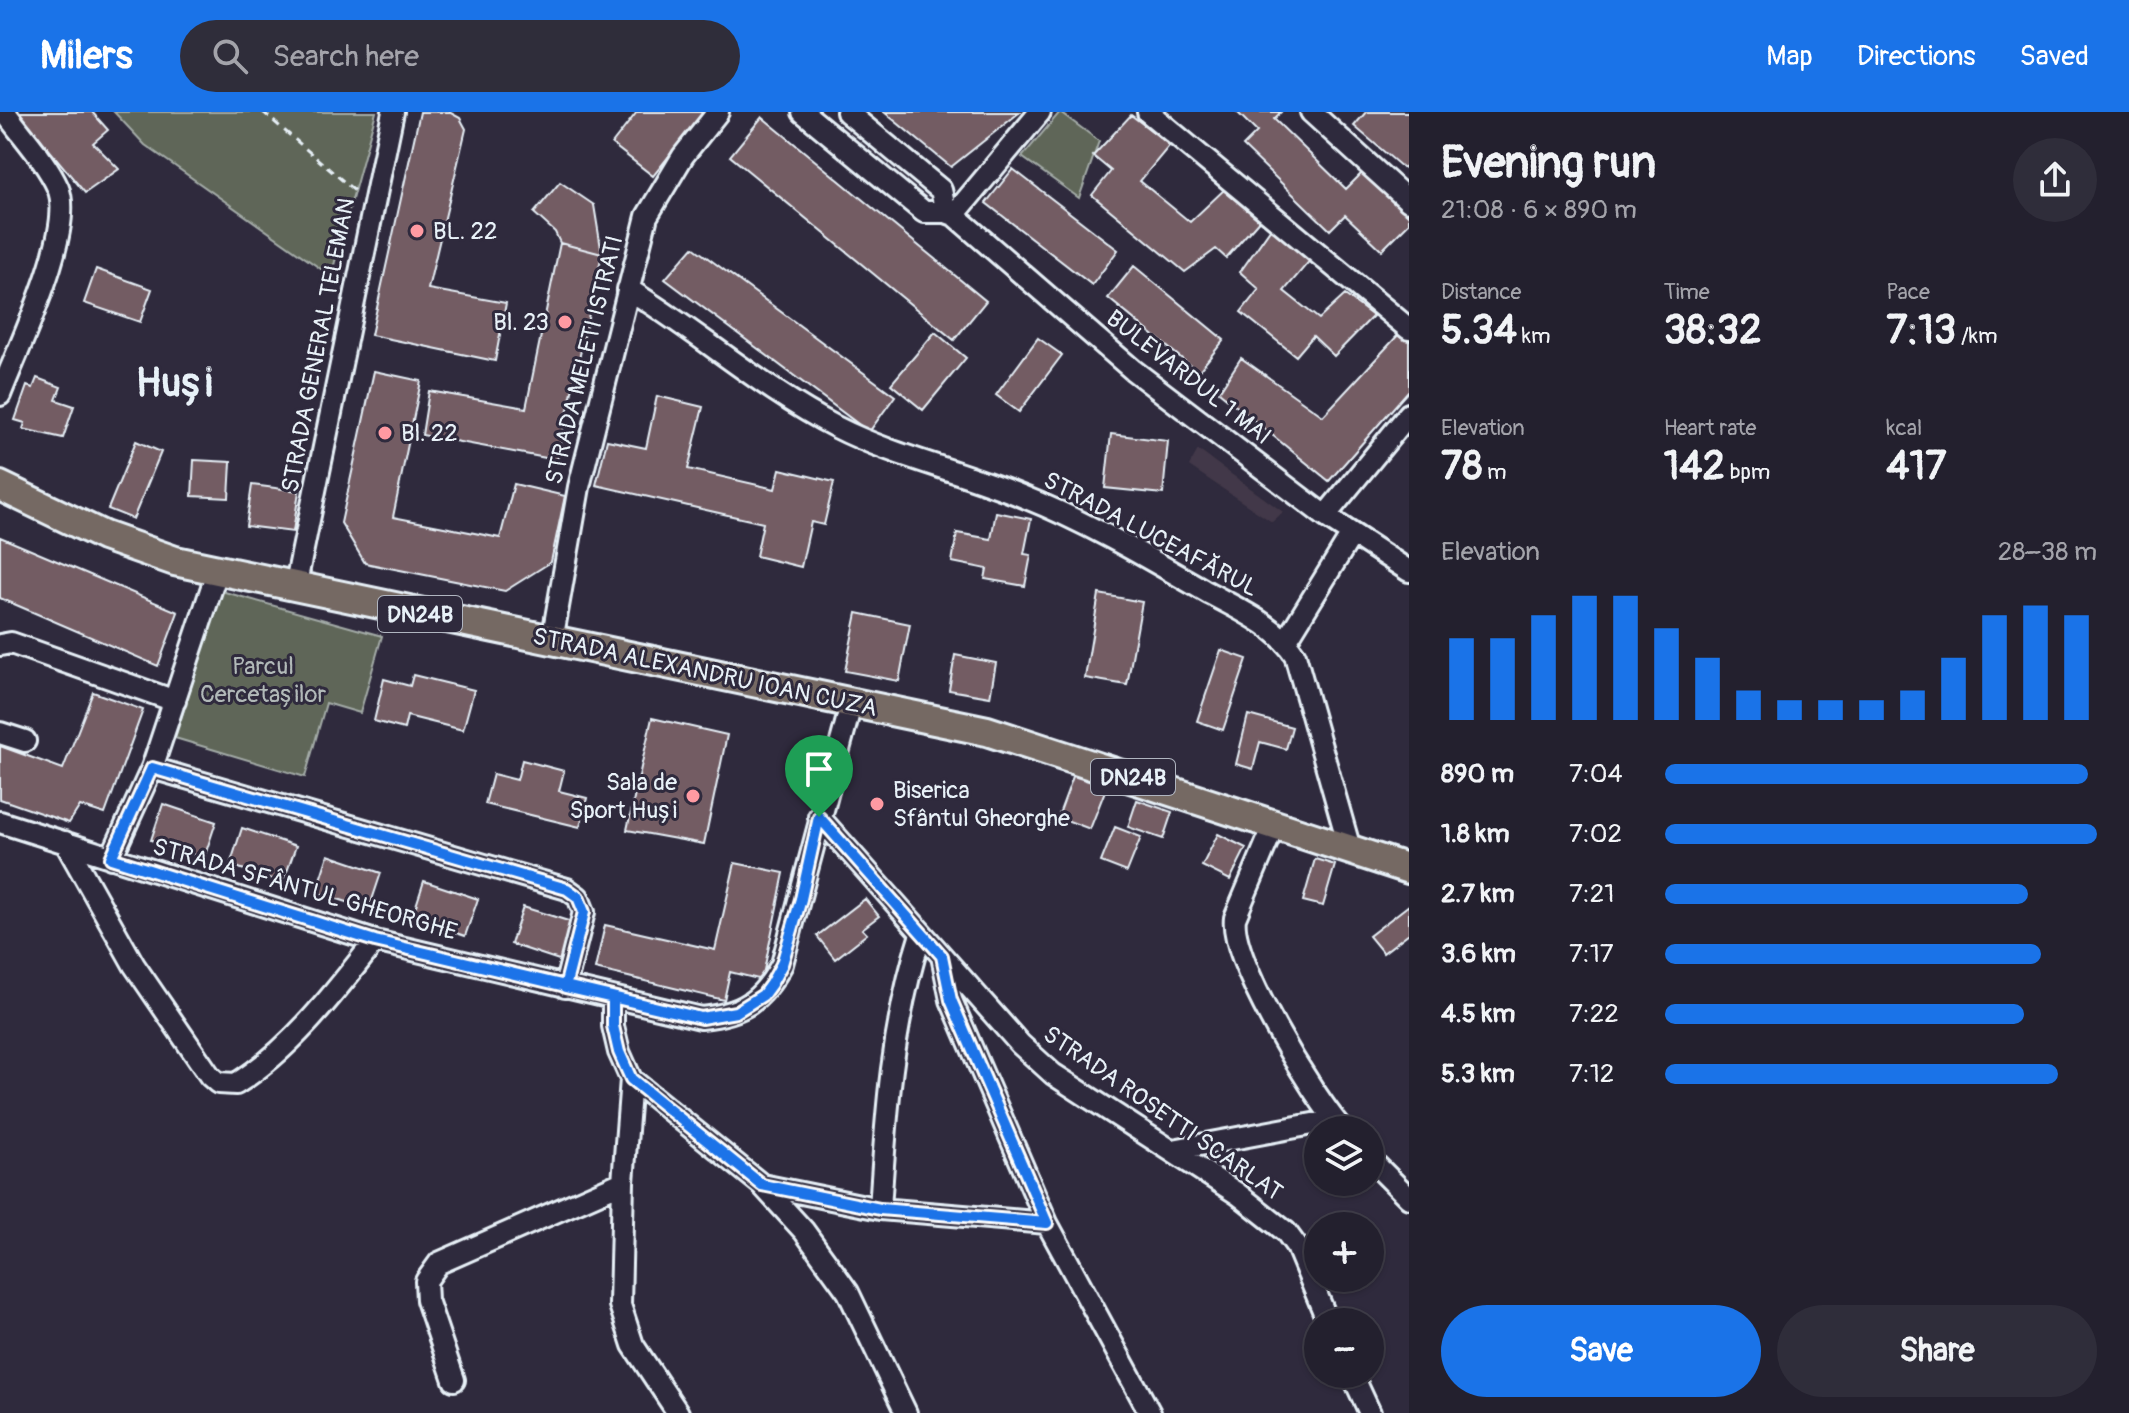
<!DOCTYPE html>
<html lang="en">
<head>
<meta charset="utf-8">
<style>
  :root { --surface:#23202e; --page:#2f2d3a; --text:#f1f3f6; --muted:#a3a3aa; --line:#403e4a; --accent:#1a73e8 }
  body { margin:0; font-family:Pangolin,sans-serif; background:var(--page); color:var(--text); height:100vh; display:flex; flex-direction:column; font-size:30px; white-space:nowrap }
  * { box-sizing:border-box; margin:0 }
  p { font-size:26px; color:var(--muted) }
  .icon { flex:none; width:44px; height:44px; fill:none; stroke:currentColor; stroke-width:2; stroke-linecap:round; stroke-linejoin:round }
  .map { position:relative; flex:1; overflow:hidden }
  .panel { display:flex; flex-direction:column; background:var(--surface); width:720px }
  .panel>* { flex:none }
  .buttons { position:absolute; left:1304px; top:1004px; display:grid; gap:16px }
  .buttons a { display:grid; place-items:center; width:80px; height:80px; border-radius:50%; background:var(--surface); box-shadow:0 2px 6px #0004,0 0 0 2px var(--line); font-size:40px }
  .pin { position:absolute; display:grid; place-items:center; width:68px; height:68px; color:#fff; margin:-82px -34px; border-radius:50% 50% 50% 0; rotate:-45deg; box-shadow:0 0 8px #0007 }
  .pin .icon { rotate:45deg }
  .round { display:grid; place-items:center; flex:none; width:84px; height:84px; border-radius:42px; background:var(--page) }
  .head { display:flex; align-items:center; justify-content:space-between; height:136px; padding:0 32px }
  h1 { font-size:44px; font-weight:800; line-height:60px }
  .figures { display:grid; grid-template-columns:repeat(3,1fr); gap:12px; height:136px; padding:8px 32px }
  .figures div { display:grid; align-content:center }
  .figures b { font-size:40px; font-weight:800 }
  .figures small { font-size:22px; font-weight:400 }
  .figures p { font-size:22px }
  .chart { height:224px; padding:16px 32px }
  .chart p { display:flex; justify-content:space-between }
  .chart svg { width:100%; height:144px; margin-top:8px; stroke:var(--accent); stroke-width:6 }
  .button { display:flex; gap:16px; margin-top:auto; padding:16px 32px }
  .button a { flex:1; height:92px; border-radius:48px; background:var(--accent); color:#fff; font-size:32px; font-weight:800; line-height:92px; text-align:center }
  .button a+a { background:var(--page); color:var(--text) }
  ul { padding:0 32px; list-style:none; font-size:26px }
  li { display:grid; grid-template-columns:128px 96px 1fr; align-items:center; height:60px }
  li i { height:20px; border-radius:10px; background:var(--accent) }
  header { display:flex; align-items:center; gap:48px; box-sizing:border-box; height:112px; padding:0 40px; background:var(--accent); color:#fff }
  header strong { font-size:38px }
  nav { display:flex; gap:44px; margin-inline-start:auto; font-size:28px }
  .search { width:560px; height:72px; background:var(--page); display:flex; align-items:center; gap:20px; box-sizing:border-box; padding:0 28px; border-radius:44px; color:var(--muted); font-size:30px }
  main { display:flex; flex:1; min-height:0 }
  .map>svg:first-child { display:block }
</style>
</head>
<body>
<header>
<strong>Milers</strong>
<div class="search"><svg class="icon" aria-label="search" viewBox="0 0 24 24"><circle cx="10" cy="10" r="6"/><path d="M15 15l6 6"/></svg>Search here</div>
<nav><a>Map</a><a>Directions</a><a>Saved</a></nav>
</header>
<main>
<div class="map">
<svg width="1409" height="1301" viewBox="0 0 1409 1301">
  <rect width="100%" height="100%" fill="#2f2a3d"/>
  <filter id="ink" filterUnits="userSpaceOnUse"><feTurbulence type="fractalNoise" baseFrequency=".0125" numOctaves="2"/><feDisplacementMap in="SourceGraphic" scale="16" xChannelSelector="R" yChannelSelector="G"/><feConvolveMatrix kernelMatrix="1 2 1 2 8 2 1 2 1" color-interpolation-filters="sRGB"/></filter>
  <g filter="url(#ink)">
    <path fill="#433948" d="M1198 338 1283 400 1272 410 1189 354Z"/>
    <path fill="#5f6658" stroke="#a4aca8" stroke-width="2" d="M114 0H376L331 164 145 33Z
      M1060 0 1099 29 1079 86 1022 45Z
      M221 479 382 524 360 601 326 591 305 665 175 626Z"/>
    <path fill="#735b63" stroke="#e8f1f8" stroke-width="2" d="M18 0H92L108 18 93 31 119 57 85 81Z
      M420 0H449L460 6 466 17 428 177 506 191 495 249 371 223Z
      M637 0H704L653 64 612 32Z
      M884 0H1020L951 55Z
      M1237 0H1281L1274 7 1346 77 1363 60 1409 104V111L1382 138 1345 103 1330 118 1243 34 1257 20Z
      M1366 0H1409V50L1403 56 1354 14Z
      M1131 3 1170 33 1140 69 1190 110 1227 75 1262 105 1226 146 1216 137 1185 160 1092 83 1111 59 1093 44Z
      M762 5 986 189 954 228 730 44Z
      M1013 57 1118 138 1092 173 986 91Z
      M560 70 594 93 602 142 560 131 555 120 534 101Z
      M1271 116 1312 146 1284 179 1319 207 1345 183 1373 204 1334 244 1313 224 1296 244 1241 200 1259 177 1240 160Z
      M560 131 602 142 557 348 422 323 429 279 526 296Z
      M693 135 895 284 869 320 665 167Z
      M1134 154 1224 228 1198 260 1108 186Z
      M96 157 152 177 140 210 84 191Z
      M935 220 966 246 923 298 891 272Z
      M1400 221 1409 229V278L1329 369 1219 280 1241 246 1323 304Z
      M1038 226 1062 243 1019 300 996 283Z
      M374 259 421 269 393 405 500 426 514 372 565 384 551 450 505 479 365 451 341 411Z
      M37 266 61 275 56 288 74 294 63 326 23 317 25 311 15 308 27 274 33 276Z
      M657 284 703 295 688 357 775 377 780 357 834 370 824 413 811 410 801 455 756 444 763 411 596 373 607 328 646 336Z
      M1111 322 1168 329 1163 382 1105 376Z
      M136 329 161 340 133 407 108 397Z
      M194 348 231 350 229 386 192 384Z
      M252 373 299 379 293 420 246 414Z
      M996 400 1031 407 1024 442 1031 443 1025 474 985 467 987 457 952 450 957 421 991 427Z
      M0 425 178 500 158 554 0 486Z
      M1099 482 1142 490 1127 573 1085 566Z
      M857 501 910 512 899 569 845 559Z
      M1221 538 1247 547 1223 618 1197 609Z
      M955 543 996 551 990 585 949 578Z
      M413 563 474 578 463 618 407 604 404 617 374 609 384 567 410 574Z
      M93 580 143 598 105 702 80 694 69 711 0 687V634L63 657Z
      M1248 603 1292 615 1286 637 1260 630 1253 657 1236 652Z
      M652 606 727 623 704 732 627 718Z
      M522 648 564 659 559 679 587 686 580 715 485 692 493 662 517 668Z
      M1075 659 1108 671 1090 717 1058 705Z
      M1137 688 1172 700 1163 727 1128 715Z
      M163 692 216 710 204 746 151 728Z
      M1115 715 1141 725 1127 760 1101 750Z
      M242 716 296 734 283 771 230 753Z
      M1218 722 1246 736 1230 768 1202 754Z
      M328 743 381 761 369 797 316 780Z
      M1315 747 1335 753 1323 794 1303 789Z
      M735 751 784 761 762 868 730 860 724 888 595 857 605 813 715 838Z
      M424 769 478 787 465 824 412 806Z
      M865 787 879 804 862 817 867 822 835 847 817 824Z
      M1409 793V821L1383 841 1369 824Z
      M523 795 578 812 565 850 511 832Z"/>
    <g fill="none" stroke-linecap="round" stroke-linejoin="round">
      <defs>
        <path id="minor" d="M803 0 924 100H946L954 103 1133 258 1325 404 1409 459
          M847 0 941 78 946 100
          M1148 0 1409 217
          M1311 0 1409 89
          M954 103 1040 0
          M628 177C699 220 762 277 836 315 895 345 962 359 1024 385 1087 410 1148 446 1207 480 1238 497 1276 513 1295 543L1350 737
          M0 283C17 238 76 118 58 76 46 49 22 24 5 0
          M1325 404 1409 302
          M295 476 393 0
          M552 529 579 375 647 104 683 44 718 0
          M1286 529 1352 422
          M0 533 11 531 175 589
          M0 621 25 629
          M152 656 567 777 578 785 584 800 565 875
          M819 705 1020 932 1053 962 1238 1082 1286 1120 1297 1135 1328 1210
          M0 710 375 829 701 906C743 902 762 889 782 852L852 589
          M1275 711 1235 806C1229 847 1313 985 1343 1018
          M65 730 134 853 210 964 218 971 236 972C292 937 335 880 375 829
          M111 746 152 656 217 460
          M942 844 951 888 1047 1111 1150 1301
          M613 886V914L619 940 631 967 762 1073 804 1119 848 1180 906 1301
          M631 967 623 1070 620 1193 633 1233 678 1301
          M1173 1038 1334 1008
          M1370 1047 1409 1086
          M762 1073 880 1097 1047 1111
          M880 1097C886 1003 892 912 921 822
          M1352 1262 1370 1301
          M454 1268 427 1188 426 1169 439 1151 623 1070"/>
        <path id="highway" d="M0 374 104 424 175 449 987 619 1409 757"/>
      </defs>
      <use href="#minor" stroke="#e8f1f8" stroke-width="26"/>
      <use href="#highway" stroke="#e8f1f8" stroke-width="34"/>
      <path stroke="#e8f1f8" stroke-width="3" stroke-dasharray="8 6" stroke-linecap="butt" d="M263 0 357 81"/>
      <use href="#minor" stroke="#2f2a3d" stroke-width="20"/>
      <use href="#highway" stroke="#756964" stroke-width="28"/>
    </g>
  </g>
  <g fill="none" stroke-linecap="round" stroke-linejoin="round" filter="url(#ink)">
    <defs>
      <path id="route" d="M819 705 801 787 782 852 771 872 763 883 736 900 701 906 375 829 111 746 152 656 567 777 578 785 584 800 565 875 613 886V914L619 940 631 967 762 1073 880 1097 1047 1111 951 888 942 844 819 705"/>
    </defs>
    <use href="#route" stroke="#fff" stroke-width="16"/>
    <use href="#route" stroke="#1a73e8" stroke-width="10"/>
  </g>
  <g fill="#ff9aa2" stroke="#2f2a3d" stroke-width="3">
    <circle cx="417" cy="119" r="8"/>
    <circle cx="565" cy="210" r="8"/>
    <circle cx="385" cy="321" r="8"/>
    <circle cx="693" cy="684" r="8"/>
    <circle cx="877" cy="692" r="8"/>
  </g>
  <g text-anchor="middle" stroke-width="6" stroke-linejoin="round" paint-order="stroke">
    <g fill="#2f2a3d" stroke="#b0b5c0" stroke-width="2">
      <rect x="378" y="484" width="84" height="36" rx="6"/>
      <rect x="1091" y="647" width="84" height="36" rx="6"/>
    </g>
    <g font-size="22" font-weight="bold" fill="#e8f1f8">
      <text x="420" y="510">DN24B</text>
      <text x="1133" y="673">DN24B</text>
    </g>
    <g font-size="24" fill="#e8f1f8" stroke="#2f2a3d" text-anchor="start">
      <text x="433" y="127">BL. 22</text>
      <text x="549" y="218" text-anchor="end">Bl. 23</text>
      <text x="401" y="329">Bl. 22</text>
      <text x="677" y="678" text-anchor="end">Sala de<tspan x="677" dy="28">Sport Huși</tspan></text>
      <text x="893" y="686">Biserica<tspan x="893" dy="28">Sfântul Gheorghe</tspan></text>
    </g>
    <g font-size="24" fill="#e8f1f8" stroke="#2f2a3d">
      <text transform="translate(318 233) rotate(-79)" y="8">STRADA GENERAL TELEMAN</text>
      <text transform="translate(584 248) rotate(-76)" y="8">STRADA MELETI ISTRATI</text>
      <text transform="translate(1189 265) rotate(38)" y="8">BULEVARDUL 1 MAI</text>
      <text transform="translate(1151 422) rotate(28)" y="8">STRADA LUCEAFĂRUL</text>
      <text transform="translate(705 560) rotate(12)" y="8">STRADA ALEXANDRU IOAN CUZA</text>
      <text transform="translate(305 777) rotate(16)" y="8">STRADA SFÂNTUL GHEORGHE</text>
      <text transform="translate(1163 1001) rotate(35)" y="8">STRADA ROSETTI SCARLAT</text>
    </g>
    <g font-size="24" fill="#b1b9b8" stroke="#2f2a3d">
      <text x="263" y="562">Parcul<tspan x="263" dy="28">Cercetașilor</tspan></text>
    </g>
    <g font-size="40" font-weight="bold" fill="#e8f1f8" stroke="#2f2a3d">
      <text x="174" y="284">Huși</text>
    </g>
  </g>
</svg>
<div class="buttons">
<a><svg class="icon" aria-label="layers" viewBox="0 0 24 24"><path d="M12 4l9 5-9 5-9-5zM3 14l9 5 9-5"/></svg></a>
<a>+</a>
<a>−</a>
</div>
<div class="pin" style="left:819px;top:705px;background:#1e9e55"><svg class="icon" aria-label="arrive" viewBox="0 0 24 24"><path d="M6 21V4h12l-3 4 3 4H6"/></svg></div>
</div>
<section class="panel">
<div class="head"><div><h1>Evening run</h1><p>21:08 · 6 × 890 m</p></div><a class="round"><svg class="icon" aria-label="share" viewBox="0 0 24 24"><path d="M12 15V3M7 8l5-5 5 5M5 13v7h14v-7"/></svg></a></div>
<div class="figures">
<div><p>Distance</p><b>5.34<small> km</small></b></div>
<div><p>Time</p><b>38:32</b></div>
<div><p>Pace</p><b>7:13<small> /km</small></b></div>
</div>
<div class="figures">
<div><p>Elevation</p><b>78<small> m</small></b></div>
<div><p>Heart rate</p><b>142<small> bpm</small></b></div>
<div><p>kcal</p><b>417</b></div>
</div>
<div class="chart"><p><span>Elevation</span>28–38 m</p>
<svg viewBox="0 0 160 44" preserveAspectRatio="none"><path d="M5 44V19M15 44V19M25 44V12M35 44V6M45 44V6M55 44V16M65 44V25M75 44V35M85 44V38M95 44V38M105 44V38M115 44V35M125 44V25M135 44V12M145 44V9M155 44V12"/></svg>
</div>
<ul>
<li><b>890 m</b>7:04<i style="width:98%"></i></li>
<li><b>1.8 km</b>7:02<i style="width:100%"></i></li>
<li><b>2.7 km</b>7:21<i style="width:84%"></i></li>
<li><b>3.6 km</b>7:17<i style="width:87%"></i></li>
<li><b>4.5 km</b>7:22<i style="width:83%"></i></li>
<li><b>5.3 km</b>7:12<i style="width:91%"></i></li>
</ul>
<div class="button"><a>Save</a><a>Share</a></div>
</section>
</main>
</body>
</html>
